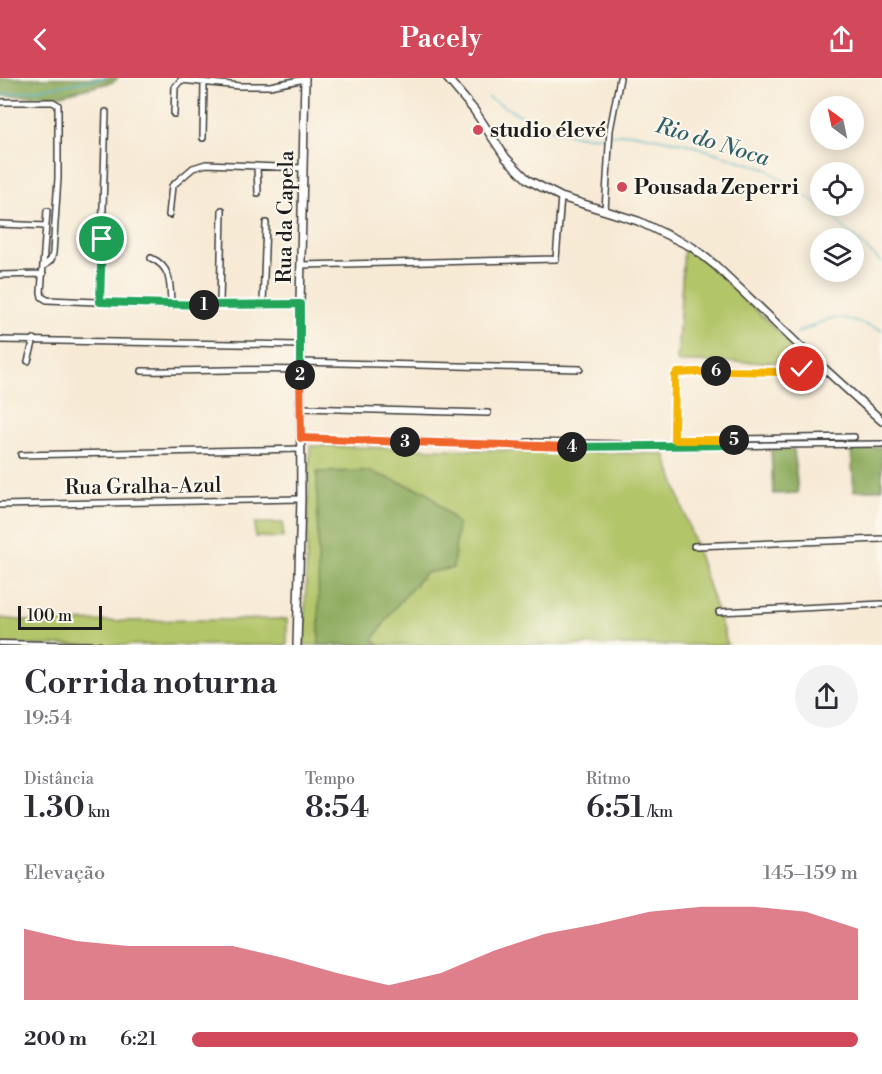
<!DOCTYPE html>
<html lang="pt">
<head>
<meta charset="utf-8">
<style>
  :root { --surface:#fff; --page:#f2f2f3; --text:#2b2b33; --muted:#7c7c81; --accent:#d1495b }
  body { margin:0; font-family:"Libre Bodoni",serif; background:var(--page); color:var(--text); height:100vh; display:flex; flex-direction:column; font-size:22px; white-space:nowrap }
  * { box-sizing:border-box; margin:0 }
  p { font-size:20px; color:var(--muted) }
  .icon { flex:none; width:33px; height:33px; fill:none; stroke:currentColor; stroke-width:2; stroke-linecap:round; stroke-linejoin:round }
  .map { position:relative; height:567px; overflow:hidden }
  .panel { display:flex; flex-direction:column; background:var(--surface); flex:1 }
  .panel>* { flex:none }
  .needle { width:39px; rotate:327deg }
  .tools { position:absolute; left:810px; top:18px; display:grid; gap:12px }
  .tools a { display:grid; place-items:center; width:54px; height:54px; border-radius:50%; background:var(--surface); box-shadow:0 3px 15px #0003; font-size:30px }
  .scale { position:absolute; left:18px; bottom:15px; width:84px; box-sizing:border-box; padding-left:6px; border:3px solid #1c1c1c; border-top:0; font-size:16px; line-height:21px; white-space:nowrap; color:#1c1c1c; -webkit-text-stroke:4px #fbf7ec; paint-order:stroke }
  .pin { position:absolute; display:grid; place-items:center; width:51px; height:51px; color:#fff; margin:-26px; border:3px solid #fff; border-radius:50%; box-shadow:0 2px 6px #0007 }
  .km { position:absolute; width:30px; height:30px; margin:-15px; border-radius:50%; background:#222; color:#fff; font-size:16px; line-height:30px; text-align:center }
  .round { display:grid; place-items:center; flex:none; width:63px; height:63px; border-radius:32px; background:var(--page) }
  .head { display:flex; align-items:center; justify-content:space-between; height:102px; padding:0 24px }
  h1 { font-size:33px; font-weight:600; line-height:45px }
  .stats { display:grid; grid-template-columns:repeat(3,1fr); gap:9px; height:102px; padding:6px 24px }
  .stats div { display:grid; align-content:center }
  .stats b { font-size:30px; font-weight:600 }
  .stats small { font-size:16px; font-weight:400 }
  .stats p { font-size:16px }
  .chart { height:168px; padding:12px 24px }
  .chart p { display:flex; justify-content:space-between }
  .chart svg { width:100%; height:108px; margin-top:6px; fill:var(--accent); opacity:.7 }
  ul { padding:0 24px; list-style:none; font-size:20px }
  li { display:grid; grid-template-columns:96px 72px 1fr; align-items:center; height:45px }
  li i { height:15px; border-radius:8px; background:var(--accent) }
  header { display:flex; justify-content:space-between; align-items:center; height:78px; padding:0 24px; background:var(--accent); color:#fff; font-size:27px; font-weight:600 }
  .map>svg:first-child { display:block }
</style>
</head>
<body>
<header><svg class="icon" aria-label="back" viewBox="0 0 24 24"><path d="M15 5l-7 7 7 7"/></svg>Pacely<svg class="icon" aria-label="share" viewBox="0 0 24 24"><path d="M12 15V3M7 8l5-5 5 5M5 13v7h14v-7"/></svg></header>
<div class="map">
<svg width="882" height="567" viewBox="0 0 882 567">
  <rect width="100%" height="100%" fill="#fbf7ec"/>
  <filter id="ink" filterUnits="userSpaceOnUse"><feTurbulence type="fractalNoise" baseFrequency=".0167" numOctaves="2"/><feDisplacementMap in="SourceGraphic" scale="12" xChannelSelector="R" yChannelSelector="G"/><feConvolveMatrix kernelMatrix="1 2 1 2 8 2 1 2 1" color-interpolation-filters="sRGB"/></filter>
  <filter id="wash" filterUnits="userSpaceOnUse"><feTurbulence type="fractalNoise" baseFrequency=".008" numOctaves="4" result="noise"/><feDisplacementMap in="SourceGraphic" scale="24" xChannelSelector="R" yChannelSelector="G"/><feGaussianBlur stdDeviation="1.35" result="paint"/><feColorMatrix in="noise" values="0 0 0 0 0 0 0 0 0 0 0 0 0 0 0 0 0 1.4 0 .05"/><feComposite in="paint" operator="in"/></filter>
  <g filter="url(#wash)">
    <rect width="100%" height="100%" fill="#f7ead5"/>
    <path fill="#b2c569" stroke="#677042" stroke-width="1.5" d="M684 169 705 183 810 284H677Z
      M310 368 665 376 728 567H304Z
      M255 445H283V460L255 459Z
      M0 540 39 544 287 541V567H0Z"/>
    <path fill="#8daa5d" stroke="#54633c" stroke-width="1.5" d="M0 0H118L113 4 61 17 0 18Z
      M882 369V411L854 413 851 372Z
      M771 371H794L798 415 773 416Z
      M368 393 427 414 458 446 453 490 425 495 393 532 373 562 379 567H319L317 394Z"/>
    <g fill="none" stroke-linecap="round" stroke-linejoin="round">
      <path stroke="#46b1c3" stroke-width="1.5" d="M0 15 4 17 105 0
        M489 20C524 40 562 62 603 58
        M612 57 632 55 684 65 766 91 822 129 882 185
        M797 255 828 241 844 240 882 252"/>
    </g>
  </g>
  <g filter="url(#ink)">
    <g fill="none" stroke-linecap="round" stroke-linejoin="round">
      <defs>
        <path id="pedestrian" d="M0 565 100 567"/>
        <path id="minor" d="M0 24H53L58 27V100L53 175 51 182 43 189
          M174 36 175 9 181 2 240 8H270L305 1
          M203 60 204 4
          M257 88 258 115
          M605 132 610 52 620 0
          M47 133 41 214 42 219 47 222 171 227 300 226
          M169 137 172 108 193 90 206 86 303 90
          M0 146 46 148
          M151 180C172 189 170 207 171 227
          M301 187 556 181 561 119
          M0 197 43 196
          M100 224 106 34
          M263 226 266 145
          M220 227 222 132
          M0 262 300 267
          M28 283 34 261
          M300 284 580 291
          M821 288C808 292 795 289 782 294L677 295 675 298 674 360 676 362 854 359
          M142 293C195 294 247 290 300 292
          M301 330 488 335
          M301 360 602 369 882 366
          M527 364 620 366
          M21 377 301 371
          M0 427 301 421
          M694 468 882 461
          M719 534 882 526"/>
        <path id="secondary" d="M447 0 474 32 506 80 528 102 561 119 638 143 692 169 715 187 806 274 882 343
          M297 567 301 421 300 226 305 0"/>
      </defs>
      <use href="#pedestrian" stroke="#3d3b38" stroke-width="7"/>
      <use href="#minor" stroke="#3d3b38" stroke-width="8"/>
      <use href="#secondary" stroke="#3d3b38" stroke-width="10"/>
      <use href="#pedestrian" stroke="#fff" stroke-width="4"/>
      <use href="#minor" stroke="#fff" stroke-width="5"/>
      <use href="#secondary" stroke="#fff" stroke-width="7"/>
    </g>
  </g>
  <g fill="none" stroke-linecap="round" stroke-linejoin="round" filter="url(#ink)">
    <defs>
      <path id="split-1" d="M102 161 100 224 204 227"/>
      <path id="split-2" d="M204 227 300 226V297"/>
      <path id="split-3" d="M300 297 301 360 405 364"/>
      <path id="split-4" d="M405 364 572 369"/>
      <path id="split-5" d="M572 369 734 367V362"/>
      <path id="split-6" d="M716 293 677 295 675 298 674 360 676 362H734"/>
      <path id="split-7" d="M716 293 782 294 789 291H802"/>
    </defs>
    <use href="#split-1" stroke="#fff" stroke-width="12"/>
    <use href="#split-2" stroke="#fff" stroke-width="12"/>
    <use href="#split-3" stroke="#fff" stroke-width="12"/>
    <use href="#split-4" stroke="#fff" stroke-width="12"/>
    <use href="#split-5" stroke="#fff" stroke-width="12"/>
    <use href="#split-6" stroke="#fff" stroke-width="12"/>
    <use href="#split-7" stroke="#fff" stroke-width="12"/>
    <use href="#split-1" stroke="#22a559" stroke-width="8"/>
    <use href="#split-2" stroke="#22a559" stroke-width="8"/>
    <use href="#split-3" stroke="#f0652b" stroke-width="8"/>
    <use href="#split-4" stroke="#f0652b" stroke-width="8"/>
    <use href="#split-5" stroke="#22a559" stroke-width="8"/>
    <use href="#split-6" stroke="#f5b400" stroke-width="8"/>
    <use href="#split-7" stroke="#f5b400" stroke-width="8"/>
  </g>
  <g fill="#d1495b" stroke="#fbf7ec" stroke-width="2">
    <circle cx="478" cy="52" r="6"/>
    <circle cx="622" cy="109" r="6"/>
  </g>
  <g text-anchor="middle" stroke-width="4.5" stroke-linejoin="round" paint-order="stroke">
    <g font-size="21" font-weight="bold" fill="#1c1c1c" stroke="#fbf7ec" text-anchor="start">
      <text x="490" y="59">studio élevé</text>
      <text x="634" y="116">Pousada Zeperri</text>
    </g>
    <g font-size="21" fill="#1c1c1c" stroke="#fbf7ec">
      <text transform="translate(285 139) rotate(-89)" y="7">Rua da Capela</text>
      <text transform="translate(143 408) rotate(-1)" y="7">Rua Gralha-Azul</text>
    </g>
    <g font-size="22" font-style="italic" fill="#2f5f67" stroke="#fbf7ec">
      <text transform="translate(713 63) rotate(17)" y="8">Rio do Noca</text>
    </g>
  </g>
</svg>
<div class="tools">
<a><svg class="needle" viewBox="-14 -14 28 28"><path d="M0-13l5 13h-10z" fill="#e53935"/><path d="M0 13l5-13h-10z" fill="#7c7c81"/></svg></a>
<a><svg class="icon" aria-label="locate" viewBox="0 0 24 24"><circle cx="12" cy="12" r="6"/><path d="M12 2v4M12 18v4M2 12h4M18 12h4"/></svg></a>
<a><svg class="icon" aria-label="layers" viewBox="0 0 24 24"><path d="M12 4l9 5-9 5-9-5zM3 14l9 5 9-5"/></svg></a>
</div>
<div class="scale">100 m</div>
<div class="pin" style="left:102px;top:161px;background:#1e9e55"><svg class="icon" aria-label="arrive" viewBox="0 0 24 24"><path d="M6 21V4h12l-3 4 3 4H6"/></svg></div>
<div class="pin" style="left:802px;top:291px;background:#d93025"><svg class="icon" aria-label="check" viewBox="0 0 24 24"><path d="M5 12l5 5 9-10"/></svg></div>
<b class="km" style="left:204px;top:227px">1</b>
<b class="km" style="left:300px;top:297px">2</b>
<b class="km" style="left:405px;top:364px">3</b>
<b class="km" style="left:572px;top:369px">4</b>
<b class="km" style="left:734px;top:362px">5</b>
<b class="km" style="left:716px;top:293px">6</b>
</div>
<section class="panel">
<div class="head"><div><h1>Corrida noturna</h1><p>19:54</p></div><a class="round"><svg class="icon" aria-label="share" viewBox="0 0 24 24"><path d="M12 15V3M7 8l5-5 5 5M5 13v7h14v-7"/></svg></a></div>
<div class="stats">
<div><p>Distância</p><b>1.30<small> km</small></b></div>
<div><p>Tempo</p><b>8:54</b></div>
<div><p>Ritmo</p><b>6:51<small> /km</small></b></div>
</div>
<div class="chart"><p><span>Elevação</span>145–159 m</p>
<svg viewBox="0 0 160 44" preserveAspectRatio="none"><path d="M0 44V15L10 20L20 22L30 22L40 22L50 27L60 33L70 38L80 33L90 24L100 17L110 13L120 8L130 6L140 6L150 8L160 15V44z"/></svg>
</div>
<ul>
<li><b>200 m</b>6:21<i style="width:100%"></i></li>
</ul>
</section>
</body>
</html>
